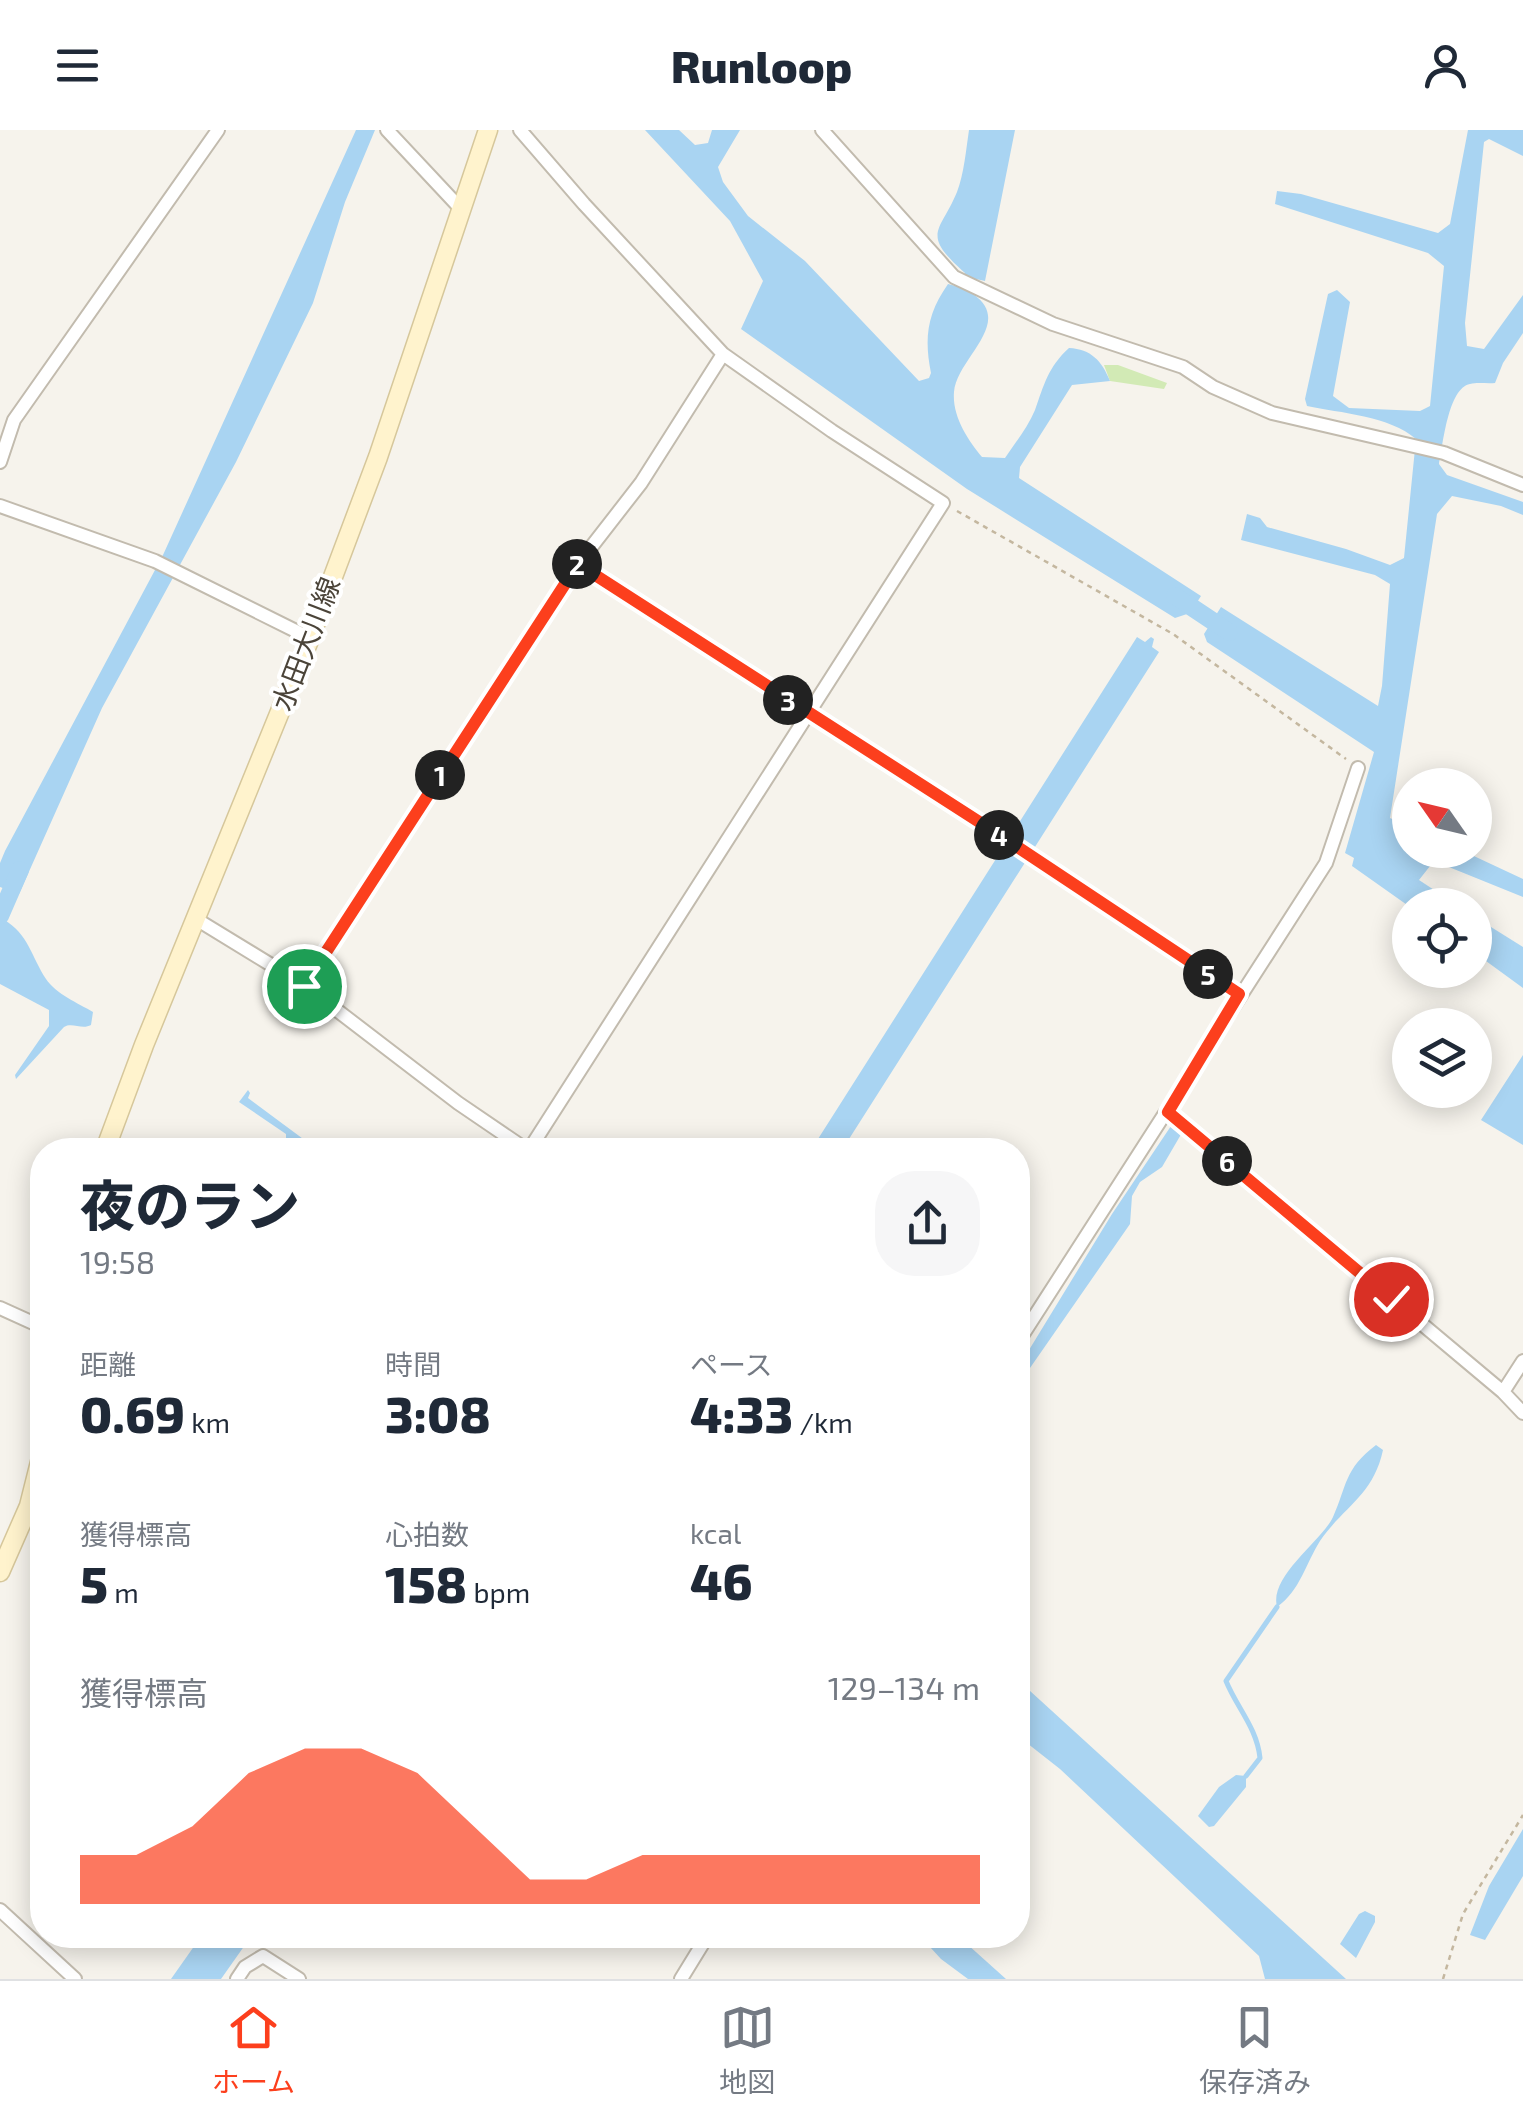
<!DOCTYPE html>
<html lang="ja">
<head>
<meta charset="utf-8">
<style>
  :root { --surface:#fff; --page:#f6f6f7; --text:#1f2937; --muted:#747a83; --line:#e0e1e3; --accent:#fc3f1d }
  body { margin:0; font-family:"Exo 2","Noto Sans JP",sans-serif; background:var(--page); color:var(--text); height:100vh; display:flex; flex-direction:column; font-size:38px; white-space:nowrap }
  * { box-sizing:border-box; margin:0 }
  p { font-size:32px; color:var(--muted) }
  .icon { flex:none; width:55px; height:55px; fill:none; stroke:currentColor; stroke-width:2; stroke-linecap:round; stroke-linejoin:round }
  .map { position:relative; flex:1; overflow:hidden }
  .panel { position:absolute; left:30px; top:1008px; width:1000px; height:810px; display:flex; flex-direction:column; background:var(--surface); border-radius:40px; box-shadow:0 5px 25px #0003 }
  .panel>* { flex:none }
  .needle { width:65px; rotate:304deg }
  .controls { position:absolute; left:1392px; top:638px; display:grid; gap:20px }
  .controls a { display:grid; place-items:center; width:100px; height:100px; border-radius:50%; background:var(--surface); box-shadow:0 5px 25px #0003; font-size:50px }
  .pin { position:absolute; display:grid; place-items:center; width:85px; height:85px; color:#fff; margin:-42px; border:5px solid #fff; border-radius:50%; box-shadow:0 2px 10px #0007 }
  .km { position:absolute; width:50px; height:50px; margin:-25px; border-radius:50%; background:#222; color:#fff; font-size:28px; line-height:50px; text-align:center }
  .round { display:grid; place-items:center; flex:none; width:105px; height:105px; border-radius:40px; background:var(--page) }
  .headline { display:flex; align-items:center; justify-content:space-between; height:170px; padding:0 50px }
  h1 { font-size:55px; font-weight:800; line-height:75px }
  .stats { display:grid; grid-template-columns:repeat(3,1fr); gap:15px; height:170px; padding:10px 50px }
  .stats div { display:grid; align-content:center }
  .stats b { font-size:50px; font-weight:800 }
  .stats small { font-size:28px; font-weight:400 }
  .stats p { font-size:28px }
  .chart { height:280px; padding:20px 50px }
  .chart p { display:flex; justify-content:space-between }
  .chart svg { width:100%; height:180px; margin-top:10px; fill:var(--accent); opacity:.7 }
  header { display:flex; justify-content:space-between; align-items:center; height:130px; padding:0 50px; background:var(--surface); font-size:45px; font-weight:800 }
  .dock { display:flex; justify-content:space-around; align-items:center; height:140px; border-top:2px solid var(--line); background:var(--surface); font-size:28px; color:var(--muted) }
  .dock a { display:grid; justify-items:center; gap:5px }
  .dock .active { color:var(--accent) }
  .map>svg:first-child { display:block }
</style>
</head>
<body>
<header><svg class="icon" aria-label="menu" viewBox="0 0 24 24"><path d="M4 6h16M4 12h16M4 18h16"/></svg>Runloop<svg class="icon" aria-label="person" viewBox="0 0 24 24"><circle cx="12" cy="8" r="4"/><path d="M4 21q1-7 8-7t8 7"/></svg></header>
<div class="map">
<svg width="1523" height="1849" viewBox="0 0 1523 1849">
  <rect width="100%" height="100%" fill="#f6f3ec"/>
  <path fill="#d2eab5" d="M1104 235H1118L1167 253 1164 259 1110 251Z"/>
  <path fill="#a9d4f2" d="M356 0H375L345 72 313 173 236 332 102 578 19 764 0 757V733L5 721 163 425Z
    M645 0H679L695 15 708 13 712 0H740L718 37 723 52 748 86 805 131 919 251 929 248 931 243C924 208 927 184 948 154L963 158 965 143C920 103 940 103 957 62 964 44 966 20 969 0H1015L985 151 976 149 973 164C1015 193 957 228 954 262 952 286 968 310 982 327L1005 328C1015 313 1028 297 1035 280 1044 255 1048 237 1069 218 1091 219 1102 231 1110 251L1072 255 1020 337 1019 348 1201 466 1190 483 1175 488 967 359 741 199 763 151 730 91Z
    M1468 0H1523V26L1489 9 1484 12 1465 193 1467 216 1484 219 1523 165V203L1503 233 1495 253C1487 254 1478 252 1470 254 1448 258 1443 315 1439 334L1447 345 1523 372V385L1501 376 1452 366 1437 384 1390 688 1410 697V720H1461L1523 749V767L1434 731 1419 750 1457 775 1410 777 1352 736 1354 728 1345 723 1374 622 1207 512 1204 504 1221 477 1378 576 1382 556 1390 454 1375 445 1241 410 1247 384 1260 388 1267 397 1346 419 1390 435 1404 428 1416 309C1390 286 1340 283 1307 276L1305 269 1328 164 1337 160 1350 172 1333 266 1349 278 1420 281 1430 276 1444 136 1428 123 1275 74 1277 61 1301 64 1438 103 1450 94Z
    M1137 507 1145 512 1151 507 1154 509 1152 517 1159 522 842 1020H811Z
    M4 770 12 773 4 790C28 803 32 828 46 849 56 864 78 873 93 882L91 895C82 900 72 892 64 897L16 949 15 945 49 896V880L0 854V777Z
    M1475 787 1523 817V858L1475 823Z
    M1523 925V1015L1481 990Z
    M248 960 250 963 248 968 318 1020H302L286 1009V1004L239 972Z
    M1178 994 1183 1001 1162 1037 1140 1052 1132 1066 1130 1094 1030 1238 1018 1262V1238L1112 1084 1171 996Z
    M1376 1315 1383 1320C1373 1366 1344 1376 1320 1411 1306 1433 1300 1461 1277 1477 1269 1446 1321 1412 1333 1387 1347 1356 1344 1339 1376 1315Z
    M1018 1550 1346 1849H1265L1259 1826 1060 1639 1018 1606Z
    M1236 1645 1246 1646V1657L1214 1696 1209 1697 1198 1686 1219 1657Z
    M1523 1699V1746L1485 1810 1470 1805 1489 1756Z
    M1365 1781 1375 1786V1792L1356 1828 1340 1814 1359 1784Z
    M202 1805H252L221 1849H171Z
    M919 1805H957L1006 1849H968L941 1829Z"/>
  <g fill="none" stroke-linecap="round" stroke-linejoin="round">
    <path stroke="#a9d4f2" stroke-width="5" d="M1246 1646 1260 1628C1257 1598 1237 1578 1226 1551L1277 1477"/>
    <path stroke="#a9d4f2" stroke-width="18" d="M1175 466 1229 502
      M0 786 20 740"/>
    <defs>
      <path id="street" d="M387 0 461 79
        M520 0 584 74 723 224 832 301 943 373 529 1020
        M822 0 954 147 1053 194 1183 237 1213 257 1272 283 1444 323 1523 355
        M0 332 14 290 218 0
        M0 376 155 431 310 508
        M578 434 998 704 1239 864
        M196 789 304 855 458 973 527 1020
        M304 855 578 434 641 353 723 224
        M1168 981 1503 1262 1523 1283
        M0 1178 42 1197
        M1018 1212 1326 733 1358 638
        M1503 1262 1523 1231
        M0 1780 75 1849
        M237 1849 245 1837 263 1826 299 1849
        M681 1849 708 1805"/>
      <path id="secondary" d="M105 1020 144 915 310 508 378 327 488 0
        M0 1442 29 1376 42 1324"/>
    </defs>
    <use href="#street" stroke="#c2bbae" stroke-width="16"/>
    <use href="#secondary" stroke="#d6c79b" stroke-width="21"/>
    <path stroke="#c4b79f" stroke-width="2.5" stroke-dasharray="5 5" stroke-linecap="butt" d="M957 381 1173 504 1346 629
      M1443 1849 1463 1784 1523 1685"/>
    <use href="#street" stroke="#fff" stroke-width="12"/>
    <use href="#secondary" stroke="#fff3cd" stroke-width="18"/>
  </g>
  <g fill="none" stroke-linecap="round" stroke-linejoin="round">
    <defs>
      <path id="route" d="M304 856 578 434 998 704 1239 864 1168 982 1391 1169"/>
    </defs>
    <use href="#route" stroke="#fff" stroke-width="20"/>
    <use href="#route" stroke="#fc3f1d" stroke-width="12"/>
  </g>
  <g text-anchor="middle" stroke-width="8" stroke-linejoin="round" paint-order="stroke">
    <g font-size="28" fill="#4b4439" stroke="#fff">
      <text transform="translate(306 514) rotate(-69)" y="10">水田大川線</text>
    </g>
  </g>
</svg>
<div class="controls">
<a><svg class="needle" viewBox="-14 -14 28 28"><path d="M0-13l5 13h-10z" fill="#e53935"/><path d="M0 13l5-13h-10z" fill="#747a83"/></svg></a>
<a><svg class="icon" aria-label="locate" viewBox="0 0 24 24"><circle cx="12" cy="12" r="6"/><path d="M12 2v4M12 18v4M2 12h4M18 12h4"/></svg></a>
<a><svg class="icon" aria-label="layers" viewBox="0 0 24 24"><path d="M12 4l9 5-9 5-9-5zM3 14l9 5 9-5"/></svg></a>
</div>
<div class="pin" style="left:304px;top:856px;background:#1e9e55"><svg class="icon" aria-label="arrive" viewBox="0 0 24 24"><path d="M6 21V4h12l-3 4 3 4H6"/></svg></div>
<div class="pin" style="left:1391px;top:1169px;background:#d93025"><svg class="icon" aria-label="check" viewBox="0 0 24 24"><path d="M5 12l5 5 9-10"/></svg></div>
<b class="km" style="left:440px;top:645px">1</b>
<b class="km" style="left:577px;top:434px">2</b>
<b class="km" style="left:788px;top:570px">3</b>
<b class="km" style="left:999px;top:705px">4</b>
<b class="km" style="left:1208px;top:844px">5</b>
<b class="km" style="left:1227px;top:1031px">6</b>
<section class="panel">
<div class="headline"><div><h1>夜のラン</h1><p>19:58</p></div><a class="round"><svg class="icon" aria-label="share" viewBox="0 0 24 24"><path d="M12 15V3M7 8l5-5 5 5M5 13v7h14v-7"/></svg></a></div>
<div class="stats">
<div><p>距離</p><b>0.69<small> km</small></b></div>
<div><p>時間</p><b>3:08</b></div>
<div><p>ペース</p><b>4:33<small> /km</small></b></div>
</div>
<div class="stats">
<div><p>獲得標高</p><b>5<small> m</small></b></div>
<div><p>心拍数</p><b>158<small> bpm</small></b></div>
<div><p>kcal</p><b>46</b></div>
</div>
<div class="chart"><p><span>獲得標高</span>129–134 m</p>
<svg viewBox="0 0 160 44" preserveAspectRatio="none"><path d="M0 44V32L10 32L20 25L30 12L40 6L50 6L60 12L70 25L80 38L90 38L100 32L110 32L120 32L130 32L140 32L150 32L160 32V44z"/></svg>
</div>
</section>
</div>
<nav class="dock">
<a class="active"><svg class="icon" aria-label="home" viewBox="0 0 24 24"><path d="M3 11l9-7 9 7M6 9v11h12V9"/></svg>ホーム</a>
<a><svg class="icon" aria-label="map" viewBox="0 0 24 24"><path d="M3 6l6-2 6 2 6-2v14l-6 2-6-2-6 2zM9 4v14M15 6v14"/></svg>地図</a>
<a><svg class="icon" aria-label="saved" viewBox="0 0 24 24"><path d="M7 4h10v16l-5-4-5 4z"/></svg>保存済み</a>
</nav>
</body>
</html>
